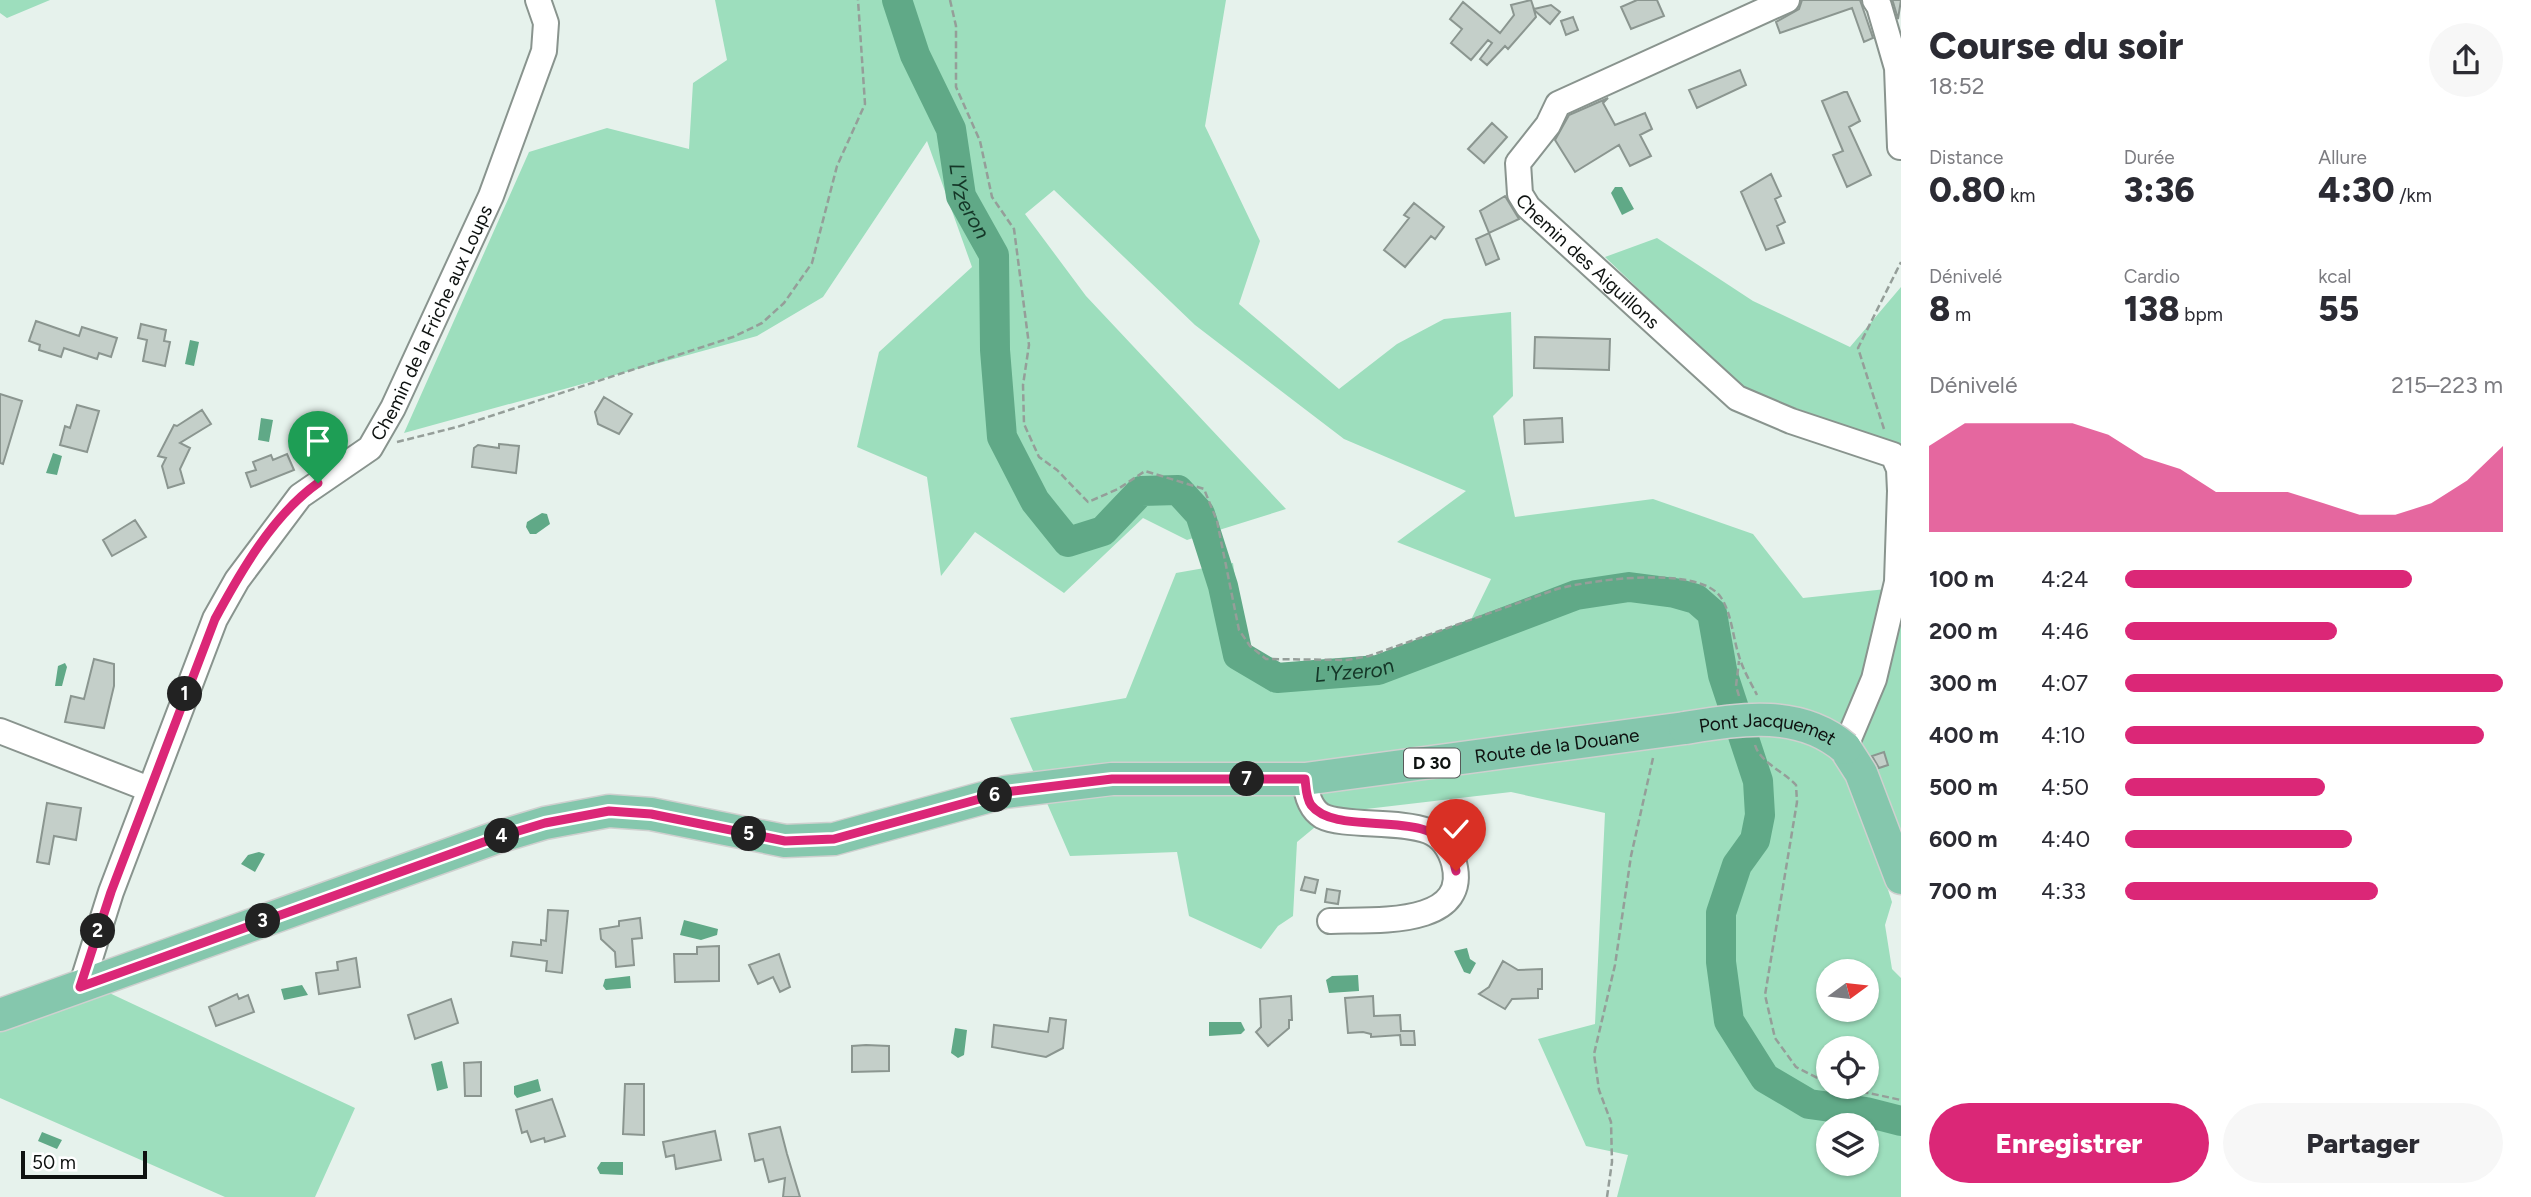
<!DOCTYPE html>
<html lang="fr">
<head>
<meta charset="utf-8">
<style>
  :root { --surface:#fff; --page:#f7f7f7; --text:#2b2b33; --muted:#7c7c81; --accent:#db2777 }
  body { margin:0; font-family:Figtree,sans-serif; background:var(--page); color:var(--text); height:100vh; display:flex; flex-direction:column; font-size:26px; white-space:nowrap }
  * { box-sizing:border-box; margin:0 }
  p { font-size:23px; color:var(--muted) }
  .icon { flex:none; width:38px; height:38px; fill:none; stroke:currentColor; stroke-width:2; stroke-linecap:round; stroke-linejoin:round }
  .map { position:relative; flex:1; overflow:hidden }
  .drawer { display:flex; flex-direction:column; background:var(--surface); width:630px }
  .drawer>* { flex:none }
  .needle { width:46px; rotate:75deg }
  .controls { position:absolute; left:1816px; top:959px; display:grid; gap:14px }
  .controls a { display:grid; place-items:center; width:63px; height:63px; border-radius:50%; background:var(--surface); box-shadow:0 2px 5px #0004; font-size:35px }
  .scale { position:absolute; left:21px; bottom:18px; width:126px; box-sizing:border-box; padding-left:7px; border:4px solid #0e1210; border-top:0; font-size:19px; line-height:24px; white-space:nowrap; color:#0e1210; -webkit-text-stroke:5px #fff; paint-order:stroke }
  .pin { position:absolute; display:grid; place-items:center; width:60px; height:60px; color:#fff; margin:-72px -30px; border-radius:50% 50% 50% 0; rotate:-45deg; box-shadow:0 0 7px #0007 }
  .pin .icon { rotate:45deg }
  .km { position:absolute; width:35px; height:35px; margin:-18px; border-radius:50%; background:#222; color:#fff; font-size:19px; line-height:35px; text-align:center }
  .round { display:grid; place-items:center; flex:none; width:74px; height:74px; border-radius:37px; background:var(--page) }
  .summary { display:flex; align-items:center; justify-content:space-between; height:119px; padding:0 28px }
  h1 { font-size:38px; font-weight:800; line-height:52px }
  .stats { display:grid; grid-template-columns:repeat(3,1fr); gap:10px; height:119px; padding:7px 28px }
  .stats div { display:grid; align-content:center }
  .stats b { font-size:35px; font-weight:800 }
  .stats small { font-size:19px; font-weight:400 }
  .stats p { font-size:19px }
  .chart { height:196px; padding:14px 28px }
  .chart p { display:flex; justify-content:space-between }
  .chart svg { width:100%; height:126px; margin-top:7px; fill:var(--accent); opacity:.7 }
  .primary-button { display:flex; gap:14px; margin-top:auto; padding:14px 28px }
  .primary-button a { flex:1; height:80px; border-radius:42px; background:var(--accent); color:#fff; font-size:28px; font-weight:800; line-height:80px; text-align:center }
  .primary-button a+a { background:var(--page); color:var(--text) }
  ul { padding:0 28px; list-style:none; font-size:23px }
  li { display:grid; grid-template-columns:112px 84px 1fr; align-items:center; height:52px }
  li i { height:18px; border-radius:9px; background:var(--accent) }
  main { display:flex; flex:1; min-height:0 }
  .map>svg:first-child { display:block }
</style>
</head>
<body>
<main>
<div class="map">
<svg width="1901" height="1197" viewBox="0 0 1901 1197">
  <rect width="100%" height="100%" fill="#e6f2ec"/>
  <path fill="#9ddebd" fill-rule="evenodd" d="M0 0H50L7 18 0 13Z
    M715 0H1226L1205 126 1260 241 1239 304 1339 389 1397 344 1444 319 1511 312 1513 396 1493 416 1515 517 1653 499 1753 534 1803 598 1886 589 1849 732 1855 789 1892 902 1885 925 1892 969 1901 978V1197H1617L1628 1155 1586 1146 1538 1039 1595 1024 1605 813 1511 792 1332 813 1297 842 1293 916 1278 926 1261 949 1189 916 1177 852 1070 856 1010 718 1126 698 1176 573 1233 563 1245 650 1277 670 1371 662 1467 628 1491 579 1397 542 1466 491 1344 439 1195 325 1054 190 1025 214 1086 296 1286 509 1187 540 1143 518 1064 593 975 532 941 576 927 477 857 447 879 352 972 267 927 141 823 297 757 336 404 433 529 152 607 128 689 149 693 83 727 60ZM1829 971H1867V1010H1829ZM1829 1048H1867V1087H1829ZM1829 1125H1867V1164H1829Z
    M1657 238 1753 301 1850 347 1901 287V445L1744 390 1605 257Z
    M1901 597V838L1854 735Z
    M103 990 355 1108 315 1197H225L0 1098V1028Z"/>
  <path fill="#60a987" d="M1615 187H1622L1634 209 1622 215 1611 193Z
    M190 340 199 342 194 366 185 364Z
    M261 418 273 420 269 442 258 440Z
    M53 453 62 456 57 475 46 473Z
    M542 513 547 514 550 524 536 534H530L526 527 527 522Z
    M65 663 67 667 62 686H55L58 666Z
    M259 852 265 854 255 872 241 864 248 855Z
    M684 920 718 929 717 935 701 940 680 935Z
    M1467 948 1470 959 1476 963 1470 974 1464 972 1454 951Z
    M1358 975 1359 991 1329 993 1326 980 1332 976Z
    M630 976 631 988 606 990 603 986 605 979Z
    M302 985 308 995 284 1000 281 989Z
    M1209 1022H1241L1245 1030 1241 1034 1209 1036Z
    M955 1028 967 1030 964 1055 958 1058 951 1053Z
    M442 1061 448 1088 437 1091 431 1064Z
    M538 1079 541 1091 517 1098 514 1094V1086Z
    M42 1132 62 1140 57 1149 38 1141Z
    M601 1162H623V1175L600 1174 597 1168Z"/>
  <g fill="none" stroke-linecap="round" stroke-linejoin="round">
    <path stroke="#60a987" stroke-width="30" id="s1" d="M897 0 915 55 951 129 961 196 994 255 995 350 1002 437 1035 501 1068 542 1103 531 1141 491 1178 490 1200 514 1223 586 1238 655 1277 678 1378 670 1576 595 1629 587 1675 593 1696 599 1712 613 1723 675 1758 781 1760 815 1755 840 1737 865 1721 913V962L1729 1021 1765 1078 1809 1104 1866 1112 1901 1121"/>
  </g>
  <path fill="#c4cfc9" stroke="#8b9690" stroke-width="2" d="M1531 0 1534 9 1551 5 1560 12 1550 24 1534 10 1536 17 1508 49 1505 46 1487 65 1480 59 1492 43 1488 40 1471 60 1451 43 1462 29 1450 19 1463 2 1500 33 1514 15 1511 5Z
    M1637 0H1657L1664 16 1631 29 1621 7Z
    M1802 0H1860L1873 38 1864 42 1852 8 1780 33 1776 22 1799 9Z
    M1892 0H1901L1898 19 1893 2Z
    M1573 17 1578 30 1566 35 1561 21Z
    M1740 70 1746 85 1697 108 1689 90Z
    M1844 92H1847L1860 121 1849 127 1871 175 1847 187 1833 155 1843 151 1822 101Z
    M1608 98 1603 103 1615 125 1645 113 1652 129 1640 135 1651 156 1630 166 1619 145 1575 172 1555 140 1569 115Z
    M1492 123 1507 137 1484 163 1468 149Z
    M1771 174 1781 196 1775 199 1785 222 1777 226 1784 243 1766 250 1741 192Z
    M1505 196 1519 219 1489 233 1480 211Z
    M1414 203 1444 227 1435 239 1431 236 1405 267 1384 250 1409 218 1404 215Z
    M1489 233 1499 259 1486 265 1476 239Z
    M36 321 79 336 82 327 117 338 111 357 99 353 97 359 64 348 61 357 39 350 40 345 29 341Z
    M141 324 166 330 164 341 170 342 165 366 143 361 147 340 138 338Z
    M1535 337 1610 339 1609 370 1534 368Z
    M0 394 22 401 3 464 0 463Z
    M604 397 632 414 619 434 598 424 595 412Z
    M77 405 99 411 87 452 60 445 65 426 70 428Z
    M202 410 211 424 180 443 190 448 180 469 184 483 168 488 162 466 166 458 158 456 174 425 177 426Z
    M1562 418 1563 442 1525 444 1524 420Z
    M499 444 519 446 516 473 472 467 474 448 478 445 499 448Z
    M312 453 320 464 309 472 301 462Z
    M287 454 294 470 251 487 246 473 256 470 253 462 271 455 273 460Z
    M135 520 146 537 112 556 103 540Z
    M94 659 114 664V686L104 728 65 722 71 696 84 699Z
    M1884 752 1888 765 1879 768 1872 756Z
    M47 803 81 808 76 840 54 836 49 864 37 862Z
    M1305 877 1318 880 1315 893 1301 890Z
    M1327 889 1340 891 1338 904 1325 902Z
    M548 910 568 911 562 973 546 971 547 961 511 956 513 942 541 945V940L546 941Z
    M640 918 642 938 632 939 634 965 616 967 615 952 601 939 600 929 619 926V921Z
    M719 946V981L675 982 674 954H697V947Z
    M779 954 790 987 780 992 773 977 758 984 749 965Z
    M356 958 360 987 319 994 316 973 338 970 337 962Z
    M1503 961 1518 970 1542 969V989H1538V998L1512 999 1505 1009 1479 994 1489 987Z
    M237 994 239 999 248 995 254 1012 216 1026 209 1007Z
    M1291 996 1292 1020H1289V1028L1268 1046 1256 1032 1261 1027 1260 999Z
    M1373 996 1374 1016 1400 1015 1401 1031H1414L1415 1045H1401L1400 1035 1371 1037V1034L1363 1032 1348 1033 1345 998Z
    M451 999 458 1023 415 1039 408 1015Z
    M1050 1018 1066 1020 1063 1048 1046 1057 992 1047 994 1025 1048 1032Z
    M866 1045 889 1046V1071L852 1072V1046Z
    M481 1062V1096H465L464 1063Z
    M625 1084H644V1135L623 1134Z
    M552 1099 565 1136 545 1142 544 1138 531 1142 527 1131 522 1133 516 1110Z
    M780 1127 787 1154 800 1197H783L785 1178 769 1182 763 1159 755 1161 749 1134Z
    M715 1131 721 1160 676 1169 674 1155 666 1157 663 1142Z"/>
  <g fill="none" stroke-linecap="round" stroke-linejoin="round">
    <defs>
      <g id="minor">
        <path id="s2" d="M1787 0 1558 104 1548 125 1518 163 1520 194 1528 207 1737 398 1791 421 1893 455 1899 469 1900 491 1897 582 1874 679 1845 748"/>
        <path d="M1875 0 1879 6 1897 68 1900 147"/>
        <path d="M0 731 149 789"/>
        <path d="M1305 779C1306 793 1309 808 1322 816 1343 827 1399 820 1428 831 1443 837 1450 849 1454 863 1471 929 1369 919 1330 921"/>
        <path id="s3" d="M81 987 111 892 215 619 237 580 300 496 370 448 393 408 491 196 544 51 546 23 538 0"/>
      </g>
      <g id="major">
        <path d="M1845 748 1861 773 1901 878"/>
        <path id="s4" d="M0 1015 495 838 545 823 609 811 651 814 785 841 834 839 1005 792 1112 779H1305L1685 728"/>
      </g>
    </defs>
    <use href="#minor" stroke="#89948e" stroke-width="28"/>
    <use href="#major" stroke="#cfd0cf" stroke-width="35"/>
    <path stroke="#959e99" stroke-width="2.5" stroke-dasharray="7 3.5" stroke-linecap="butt" d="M950 0 956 26V87L980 141 992 197 1014 229 1029 345 1023 385 1024 424 1039 457 1057 470 1088 502 1118 489 1145 471 1204 489 1217 521 1239 630 1250 646 1266 659 1347 660 1369 656 1557 589C1591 580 1702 564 1722 599 1732 616 1733 638 1739 656 1743 670 1751 683 1757 695
      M1884 429 1858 348 1901 262
      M397 442 457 427 733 337 762 323 784 303 812 263 837 166 865 104 858 0
      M1739 696 1736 686 1739 661
      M1755 745C1760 762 1784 772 1796 785L1797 802 1765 995 1775 1038 1796 1067 1829 1084
      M1841 1087 1901 1100
      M1607 1197 1612 1162 1611 1122 1599 1090 1594 1054 1615 965 1631 856 1653 758"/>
    <use href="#minor" stroke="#fff" stroke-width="24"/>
    <use href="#major" stroke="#85c7ad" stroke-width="32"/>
    <defs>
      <g id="major-bridge">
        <path id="s5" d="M1685 728C1741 719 1799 709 1845 748"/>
      </g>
    </defs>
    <use href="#major-bridge" stroke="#cfd0cf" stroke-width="35" stroke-linecap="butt"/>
    <use href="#major-bridge" stroke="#85c7ad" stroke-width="32"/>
  </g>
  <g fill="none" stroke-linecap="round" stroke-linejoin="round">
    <defs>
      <path id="route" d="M318 483C273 515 241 571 215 619L111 892 80 987 495 838 545 823 609 811 651 814 785 841 834 839 1005 792 1112 779H1305C1306 787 1306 798 1311 805 1336 838 1430 807 1450 850 1453 856 1454 864 1456 871"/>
    </defs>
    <use href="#route" stroke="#fff" stroke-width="14"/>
    <use href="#route" stroke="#db2777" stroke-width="9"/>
  </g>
  <g text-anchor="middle" stroke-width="5" stroke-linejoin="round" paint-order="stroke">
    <rect fill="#fff" stroke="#565958" stroke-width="2" x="1404" y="748.5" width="56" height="29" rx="5"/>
    <g font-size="18" font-weight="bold" fill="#0e1210">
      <text x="1432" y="769">D 30</text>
    </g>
    <g font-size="19" fill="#0e1210" stroke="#fff">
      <text dy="7" stroke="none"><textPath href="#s2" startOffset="450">Chemin des Aiguillons</textPath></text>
      <text dy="7" stroke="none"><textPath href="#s3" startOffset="766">Chemin de la Friche aux Loups</textPath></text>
      <text dy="7" stroke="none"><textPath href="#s5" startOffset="84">Pont Jacquemet</textPath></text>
      <text dy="7" stroke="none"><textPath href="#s4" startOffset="1603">Route de la Douane</textPath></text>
    </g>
    <g font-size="21" font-style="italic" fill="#143627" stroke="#fff">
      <text dy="7" stroke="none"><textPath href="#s1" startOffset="215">L'Yzeron</textPath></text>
      <text dy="7" stroke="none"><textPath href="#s1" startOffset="1013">L'Yzeron</textPath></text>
    </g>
  </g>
</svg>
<div class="controls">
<a><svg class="needle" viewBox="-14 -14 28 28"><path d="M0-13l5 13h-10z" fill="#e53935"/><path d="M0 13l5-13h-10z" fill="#7c7c81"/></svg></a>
<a><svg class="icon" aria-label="locate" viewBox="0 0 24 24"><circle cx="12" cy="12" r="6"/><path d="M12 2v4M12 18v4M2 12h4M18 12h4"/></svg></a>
<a><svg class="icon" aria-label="layers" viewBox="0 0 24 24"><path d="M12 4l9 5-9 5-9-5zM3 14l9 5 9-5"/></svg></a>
</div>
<div class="scale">50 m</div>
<div class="pin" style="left:318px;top:483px;background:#1e9e55"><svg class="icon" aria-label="arrive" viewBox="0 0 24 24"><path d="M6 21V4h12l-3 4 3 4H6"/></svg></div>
<div class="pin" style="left:1456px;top:871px;background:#d93025"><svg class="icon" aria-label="check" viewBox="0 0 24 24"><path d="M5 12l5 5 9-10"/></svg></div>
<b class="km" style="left:185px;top:694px">1</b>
<b class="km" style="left:98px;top:931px">2</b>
<b class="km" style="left:263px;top:921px">3</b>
<b class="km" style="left:502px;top:836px">4</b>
<b class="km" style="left:749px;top:834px">5</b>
<b class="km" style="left:995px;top:795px">6</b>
<b class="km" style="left:1247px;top:779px">7</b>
</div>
<section class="drawer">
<div class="summary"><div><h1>Course du soir</h1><p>18:52</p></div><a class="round"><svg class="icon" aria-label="share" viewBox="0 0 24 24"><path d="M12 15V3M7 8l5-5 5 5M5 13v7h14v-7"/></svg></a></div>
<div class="stats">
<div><p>Distance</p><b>0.80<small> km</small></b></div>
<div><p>Durée</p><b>3:36</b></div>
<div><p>Allure</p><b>4:30<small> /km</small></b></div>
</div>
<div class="stats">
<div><p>Dénivelé</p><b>8<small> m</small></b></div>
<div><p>Cardio</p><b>138<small> bpm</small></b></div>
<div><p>kcal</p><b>55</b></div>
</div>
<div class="chart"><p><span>Dénivelé</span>215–223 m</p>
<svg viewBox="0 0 160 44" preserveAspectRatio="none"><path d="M0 44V14L10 6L20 6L30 6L40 6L50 10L60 18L70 22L80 30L90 30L100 30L110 34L120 38L130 38L140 34L150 26L160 14V44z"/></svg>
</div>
<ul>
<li><b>100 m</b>4:24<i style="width:76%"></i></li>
<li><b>200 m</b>4:46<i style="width:56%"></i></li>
<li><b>300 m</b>4:07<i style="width:100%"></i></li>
<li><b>400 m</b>4:10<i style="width:95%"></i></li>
<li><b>500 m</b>4:50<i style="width:53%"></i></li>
<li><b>600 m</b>4:40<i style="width:60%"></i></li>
<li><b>700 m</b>4:33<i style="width:67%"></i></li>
</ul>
<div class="primary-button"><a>Enregistrer</a><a>Partager</a></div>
</section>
</main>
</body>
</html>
